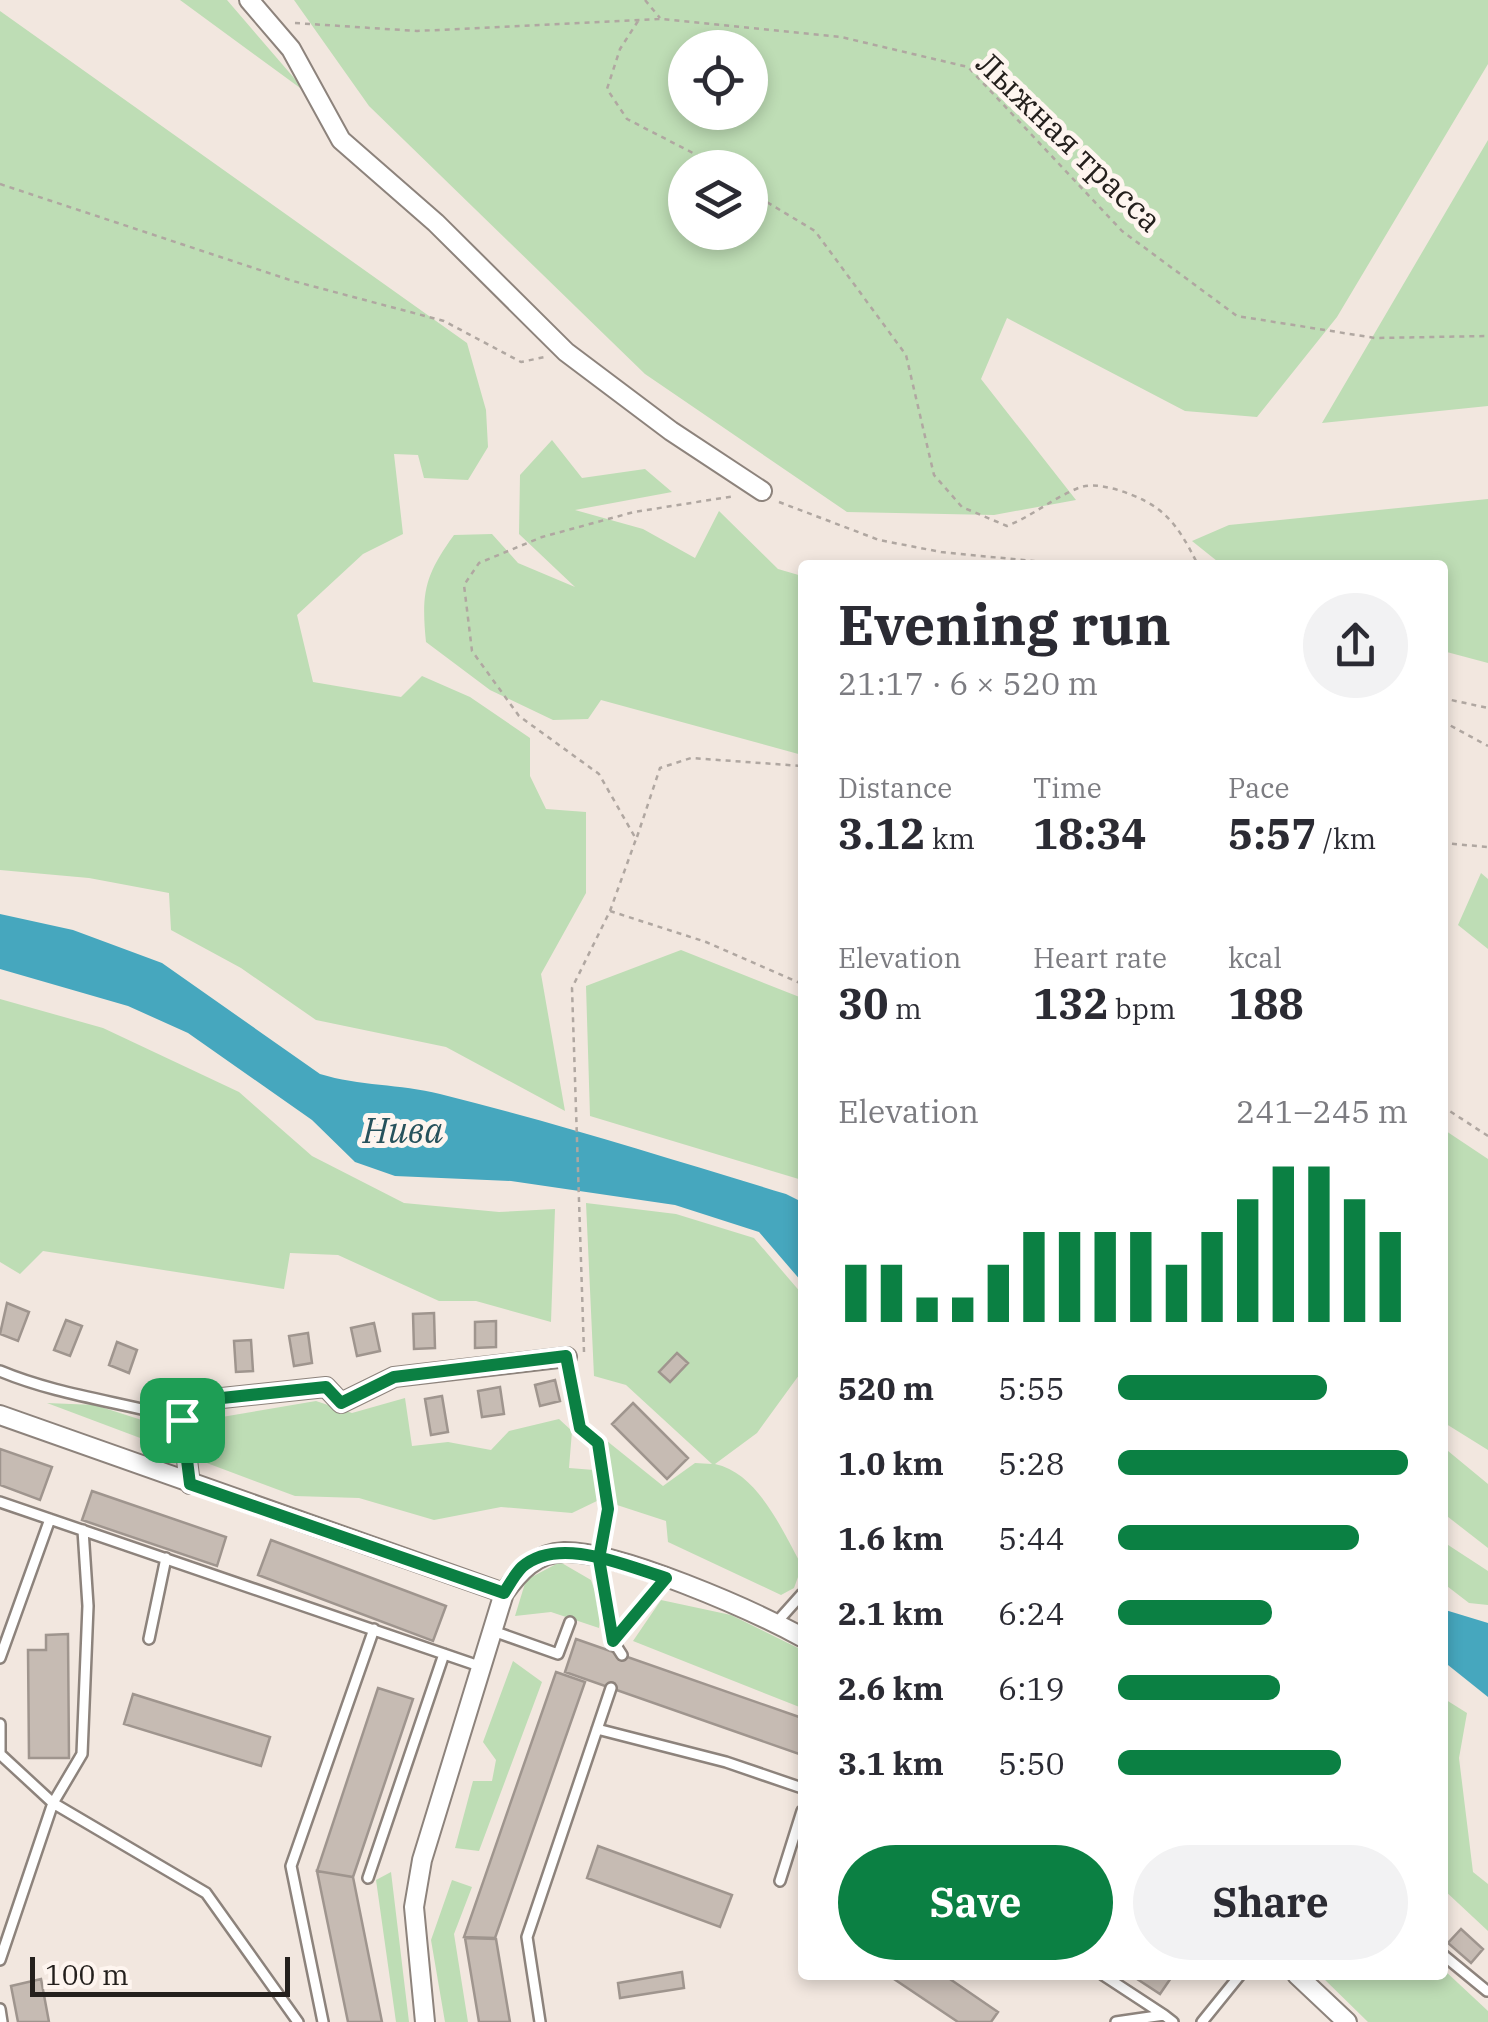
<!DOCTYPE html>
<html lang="en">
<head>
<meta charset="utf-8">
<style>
  :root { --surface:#fff; --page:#f2f2f3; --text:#2b2b33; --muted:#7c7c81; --accent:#0b8043 }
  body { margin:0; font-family:"IBM Plex Serif",serif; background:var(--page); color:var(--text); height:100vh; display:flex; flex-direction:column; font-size:38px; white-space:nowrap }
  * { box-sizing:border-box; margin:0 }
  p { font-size:32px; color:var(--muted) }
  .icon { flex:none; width:55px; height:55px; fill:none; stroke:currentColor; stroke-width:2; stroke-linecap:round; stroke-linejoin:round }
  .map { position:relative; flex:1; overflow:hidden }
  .details { position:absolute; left:798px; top:560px; width:650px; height:1420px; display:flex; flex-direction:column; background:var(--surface); border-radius:10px; box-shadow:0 5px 15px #0003 }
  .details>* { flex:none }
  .controls { position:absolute; left:668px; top:30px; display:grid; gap:20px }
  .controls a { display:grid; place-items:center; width:100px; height:100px; border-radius:50%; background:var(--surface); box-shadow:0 5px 15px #0003; font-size:50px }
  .scale { position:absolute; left:30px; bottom:25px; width:260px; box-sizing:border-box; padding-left:10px; border:5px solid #24201d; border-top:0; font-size:28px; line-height:35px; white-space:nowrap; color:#24201d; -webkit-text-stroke:8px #fef5ef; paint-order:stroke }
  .pin { position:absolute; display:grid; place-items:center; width:85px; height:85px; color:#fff; margin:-42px; border-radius:20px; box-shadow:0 5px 15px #0006 }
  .round { display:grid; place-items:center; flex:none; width:105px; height:105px; border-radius:52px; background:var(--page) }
  .overview { display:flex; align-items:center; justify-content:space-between; height:170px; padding:0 40px }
  h1 { font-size:55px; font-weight:700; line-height:75px }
  .metrics { display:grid; grid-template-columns:repeat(3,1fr); gap:15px; height:170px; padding:10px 40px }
  .metrics div { display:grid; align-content:center }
  .metrics b { font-size:42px; font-weight:700 }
  .metrics small { font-size:28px; font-weight:400 }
  .metrics p { font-size:28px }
  .chart { height:280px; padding:20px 40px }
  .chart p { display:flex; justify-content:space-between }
  .chart svg { width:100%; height:180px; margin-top:10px; stroke:var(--accent); stroke-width:6 }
  .action { display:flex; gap:20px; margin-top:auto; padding:20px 40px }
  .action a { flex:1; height:115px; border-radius:60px; background:var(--accent); color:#fff; font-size:40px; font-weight:700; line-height:115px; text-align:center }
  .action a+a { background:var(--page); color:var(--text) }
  ul { padding:0 40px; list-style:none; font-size:32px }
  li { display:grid; grid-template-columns:160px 120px 1fr; align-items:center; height:75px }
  li i { height:25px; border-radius:12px; background:var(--accent) }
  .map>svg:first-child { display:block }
</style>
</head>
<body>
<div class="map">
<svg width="1488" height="2022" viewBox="0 0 1488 2022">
  <rect width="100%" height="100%" fill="#f2e7df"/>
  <path fill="#beddb5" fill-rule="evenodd" d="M180 0H227L307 93Z
    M294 0H1488V64L1337 317 1257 417 1185 411 1007 318 981 379 1076 500 994 515 847 512 645 374 369 106ZM685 48H750V112H685ZM685 168H750V232H685Z
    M0 11 467 343 486 410 488 447 468 480 424 478 418 455 394 454 403 534 363 554 297 615 313 682 401 697 422 676 470 697 530 738V776L546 809 586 812V893L541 974 565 1111 446 1047 316 1020 241 968 171 930 169 893 89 878 0 870Z
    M1488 140V406L1322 423Z
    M552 440 582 478 645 469 672 492 575 510 643 529 695 558 719 511 778 569 802 576V755L601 700 588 719 553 720 490 690 426 642C421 592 425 575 454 535L492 534 518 563 575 587 519 534 520 475Z
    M1488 499V663L1443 651 1442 565H1222L1192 541 1229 525Z
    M1481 873 1488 879V949L1458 925Z
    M681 950 802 998V1180L590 1116 586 986Z
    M0 999 103 1028 239 1092 312 1156 404 1203 499 1212 555 1209 551 1322 476 1301H439L338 1255 290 1253 284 1289 43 1251 20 1274 0 1262Z
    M1443 1129 1488 1159V1450L1443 1422Z
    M586 1203 676 1214 754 1238 802 1294V1371L757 1433 715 1464C758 1473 782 1530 802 1566L794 1588 781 1595 668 1542 666 1521 617 1505 607 1441 663 1486 695 1463 712 1464 626 1385 594 1376Z
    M405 1398 412 1446 448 1442 491 1450 509 1431 559 1419 572 1431 569 1468 594 1470 599 1500 572 1513 501 1507 434 1520 359 1498 295 1496 47 1403 95 1405 204 1440 210 1419 316 1401 352 1413Z
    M1442 1446 1488 1484V1548L1443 1513Z
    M1442 1541 1488 1571V1605L1469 1603 1443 1583Z
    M560 1562 591 1580 601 1609 599 1628 551 1612 515 1616 526 1580Z
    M661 1600 731 1615 802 1650V1708L633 1641Z
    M513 1661 542 1682 479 1851 455 1848 473 1781H492L496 1760 483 1742Z
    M1443 1698 1467 1713 1459 1758 1473 1872 1488 1884V1931L1443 1889Z
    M391 1872 409 2022H396L376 1880Z
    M452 1880 472 1887 454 1934 468 2022H445L431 1940Z
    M1443 1969 1488 2011V2022H1368L1320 1975H1442Z"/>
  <path fill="#46a7be" d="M0 914 73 930 162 963 320 1074C359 1086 400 1084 440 1094 557 1123 671 1159 786 1194L802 1202V1282L759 1232 675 1205 511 1181 395 1176 355 1162 312 1120 188 1033 128 1006 0 969Z
    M1442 1609 1488 1623V1697L1443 1661Z"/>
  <path fill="#c6bbb3" stroke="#9f958e" stroke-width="2.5" d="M7 1303 29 1312 18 1341 0 1334Z
    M434 1313 435 1348 414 1349 413 1314Z
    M66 1320 82 1326 70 1356 54 1350Z
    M496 1321V1347L475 1348V1322Z
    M374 1323 380 1351 357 1356 351 1328Z
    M308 1333 312 1363 294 1366 289 1336Z
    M251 1340 253 1371 236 1372 234 1341Z
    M117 1342 137 1350 129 1373 109 1365Z
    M677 1353 688 1363 670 1382 659 1372Z
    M555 1380 560 1401 540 1406 535 1385Z
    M500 1387 504 1414 482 1417 478 1391Z
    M442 1396 448 1432 431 1435 425 1399Z
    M633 1403 688 1458 667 1479 612 1424Z
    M0 1449 52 1467 40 1500 0 1485Z
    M92 1491 226 1537 217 1566 82 1520Z
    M271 1540 446 1606 433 1641 258 1575Z
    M68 1634 69 1758H29L28 1650H46V1635Z
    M576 1639 802 1718V1755L565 1672Z
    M556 1672 585 1682 495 1938 464 1937Z
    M378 1688 413 1699 353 1877 317 1871Z
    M133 1694 270 1737 261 1766 124 1724Z
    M598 1846 732 1895 720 1927 587 1878Z
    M317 1871 353 1877 382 2022H348Z
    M1461 1929 1483 1949 1471 1963 1448 1943Z
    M465 1938 496 1939 510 2022H479Z
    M682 1972 684 1988 620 1998 618 1983Z
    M888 1975H944L998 2012 991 2022H958Z
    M1131 1975H1173L1160 1994Z
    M41 1979 49 2022H18L11 1986Z"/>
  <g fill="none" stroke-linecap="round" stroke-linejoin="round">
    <defs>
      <path id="lane" d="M567 1357 580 1428 598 1443 608 1509 599 1559 604 1604 613 1641 622 1655
        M0 1371C57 1395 122 1402 182 1419
        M0 1502 482 1667
        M776 1623 802 1594
        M493 1631 558 1654 570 1622
        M149 1639 166 1558
        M613 1641 666 1578
        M0 1658 50 1519
        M0 1724V1755
        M597 1729 726 1762 802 1788
        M0 1754 53 1803 206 1893 298 2022
        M368 1878 444 1654
        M780 1881 802 1811
        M1442 1954 1487 1991
        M0 1960 53 1803 82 1754 88 1606 83 1530
        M1103 1975 1164 2015
        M0 2009 2 2022
        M323 2022 291 1866 374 1629
        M540 2022 527 1937 611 1688
        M1116 2022 1164 2015 1173 2022
        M1202 2022 1240 1975"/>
      <path id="street" d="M249 0 291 49 341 140 436 223 566 352 671 431 762 491
        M0 1415 504 1593
        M190 1484 182 1419 222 1398 326 1387 341 1403 394 1377 567 1357
        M1297 1975 1347 2022
        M425 2022 414 1907 422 1860 504 1593C519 1572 536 1553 564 1552 619 1551 752 1610 802 1637"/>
    </defs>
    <use href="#lane" stroke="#8d837c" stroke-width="14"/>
    <use href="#street" stroke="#8d837c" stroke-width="22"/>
    <path stroke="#b0a7a1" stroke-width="2.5" stroke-dasharray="5 5" stroke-linecap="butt" d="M645 0 660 18
      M638 21 620 49 607 89 627 119 722 168
      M295 23 417 31 661 19 841 37 968 67 1122 231 1237 316 1375 338 1488 336
      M0 184 293 281 444 321 521 362 545 357
      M750 192 815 231 906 355 934 475 962 507 1007 526C1032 516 1052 499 1076 489 1089 483 1102 486 1115 489 1163 504 1176 521 1198 565
      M779 502 879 540 941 552 1073 565
      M1442 698 1488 708
      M1442 721 1488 746
      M637 837 660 768 691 758 802 766
      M1442 843 1488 847
      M610 911 636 839 599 774 519 716 472 651 464 585 479 563 542 537 634 512 735 496
      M1442 1106 1488 1136
      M584 1352 572 988 610 911 706 942 802 984"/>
    <use href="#lane" stroke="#fff" stroke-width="9"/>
    <use href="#street" stroke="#fff" stroke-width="18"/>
  </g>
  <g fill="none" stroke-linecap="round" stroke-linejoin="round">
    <defs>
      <path id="route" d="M182 1420 190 1484 504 1593C509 1585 515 1574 522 1567 559 1535 626 1566 666 1578L613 1641 599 1559 608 1509 598 1443 580 1428 566 1356 394 1377 341 1403 326 1387 222 1398 182 1420"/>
    </defs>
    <use href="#route" stroke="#fff" stroke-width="20"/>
    <use href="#route" stroke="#0b8043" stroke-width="12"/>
  </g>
  <g text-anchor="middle" stroke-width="10" stroke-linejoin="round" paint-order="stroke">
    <g font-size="32" fill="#24201d" stroke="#fef5ef">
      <text transform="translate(1069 142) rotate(44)" y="11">Лыжная трасса</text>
    </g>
    <g font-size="35" font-style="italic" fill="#27525c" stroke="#fef5ef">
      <text x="403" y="1143">Нива</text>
    </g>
  </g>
</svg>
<div class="controls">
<a><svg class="icon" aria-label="locate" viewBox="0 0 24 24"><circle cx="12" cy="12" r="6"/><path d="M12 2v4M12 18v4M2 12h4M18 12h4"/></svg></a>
<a><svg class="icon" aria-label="layers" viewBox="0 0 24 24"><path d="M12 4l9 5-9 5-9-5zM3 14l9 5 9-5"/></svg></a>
</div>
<div class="scale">100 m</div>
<div class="pin" style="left:182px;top:1420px;background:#1e9e55"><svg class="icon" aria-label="arrive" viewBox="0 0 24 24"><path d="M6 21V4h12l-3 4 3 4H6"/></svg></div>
<section class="details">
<div class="overview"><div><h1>Evening run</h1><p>21:17 · 6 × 520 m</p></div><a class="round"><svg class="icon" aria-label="share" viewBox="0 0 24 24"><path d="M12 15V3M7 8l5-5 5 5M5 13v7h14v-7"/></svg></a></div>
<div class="metrics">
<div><p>Distance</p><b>3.12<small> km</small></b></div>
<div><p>Time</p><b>18:34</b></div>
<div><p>Pace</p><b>5:57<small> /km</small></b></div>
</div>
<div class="metrics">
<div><p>Elevation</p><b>30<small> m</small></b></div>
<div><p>Heart rate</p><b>132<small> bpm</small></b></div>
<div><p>kcal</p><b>188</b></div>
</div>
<div class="chart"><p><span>Elevation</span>241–245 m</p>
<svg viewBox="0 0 160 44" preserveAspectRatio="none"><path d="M5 44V30M15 44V30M25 44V38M35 44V38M45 44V30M55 44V22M65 44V22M75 44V22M85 44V22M95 44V30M105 44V22M115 44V14M125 44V6M135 44V6M145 44V14M155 44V22"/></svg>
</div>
<ul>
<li><b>520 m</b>5:55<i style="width:72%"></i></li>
<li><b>1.0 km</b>5:28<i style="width:100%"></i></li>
<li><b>1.6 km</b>5:44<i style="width:83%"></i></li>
<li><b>2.1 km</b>6:24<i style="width:53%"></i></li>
<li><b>2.6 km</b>6:19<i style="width:56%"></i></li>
<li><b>3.1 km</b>5:50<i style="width:77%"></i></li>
</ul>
<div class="action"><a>Save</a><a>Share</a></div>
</section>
</div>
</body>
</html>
